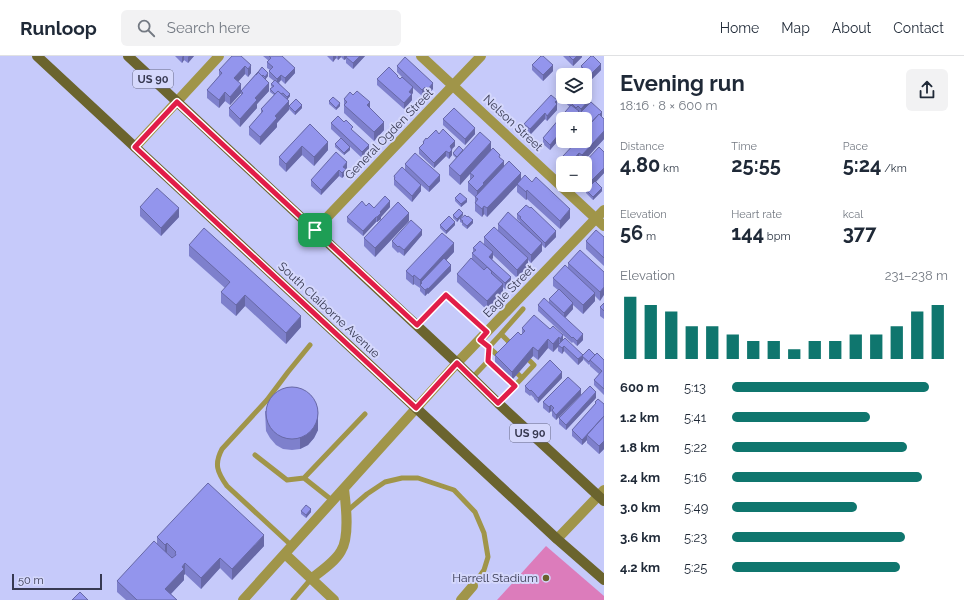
<!DOCTYPE html>
<html lang="en">
<head>
<meta charset="utf-8">
<style>
  :root { --surface:#fff; --page:#f2f2f3; --text:#1f2937; --muted:#747a83; --line:#e0e1e3; --accent:#0f766e }
  body { margin:0; font-family:Raleway,sans-serif; background:var(--page); color:var(--text); height:100vh; display:flex; flex-direction:column; font-size:15px; white-space:nowrap }
  * { box-sizing:border-box; margin:0 }
  p { font-size:13px; color:var(--muted) }
  .icon { flex:none; width:22px; height:22px; fill:none; stroke:currentColor; stroke-width:2; stroke-linecap:round; stroke-linejoin:round }
  .map { position:relative; flex:1; overflow:hidden }
  .side { display:flex; flex-direction:column; background:var(--surface); width:360px }
  .side>* { flex:none }
  .fabs { position:absolute; left:556px; top:12px; display:grid; gap:8px }
  .fabs a { display:grid; place-items:center; width:36px; height:36px; border-radius:6px; background:var(--surface); box-shadow:0 2px 10px #0003; font-size:20px }
  .scale { position:absolute; left:12px; bottom:10px; width:90px; box-sizing:border-box; padding-left:4px; border:2px solid #373951; border-top:0; font-size:11px; line-height:14px; white-space:nowrap; color:#373951; -webkit-text-stroke:3px #d5d8fc; paint-order:stroke }
  .pin { position:absolute; display:grid; place-items:center; width:34px; height:34px; color:#fff; margin:-17px; border-radius:8px; box-shadow:0 2px 6px #0006 }
  .round { display:grid; place-items:center; flex:none; width:42px; height:42px; border-radius:6px; background:var(--page) }
  .head { display:flex; align-items:center; justify-content:space-between; height:68px; padding:0 16px }
  h1 { font-size:22px; font-weight:700; line-height:30px }
  .stats { display:grid; grid-template-columns:repeat(3,1fr); gap:6px; height:68px; padding:4px 16px }
  .stats div { display:grid; align-content:center }
  .stats b { font-size:20px; font-weight:700 }
  .stats small { font-size:11px; font-weight:400 }
  .stats p { font-size:11px }
  .chart { height:112px; padding:8px 16px }
  .chart p { display:flex; justify-content:space-between }
  .chart svg { width:100%; height:72px; margin-top:4px; stroke:var(--accent); stroke-width:6 }
  ul { padding:0 16px; list-style:none; font-size:13px }
  li { display:grid; grid-template-columns:64px 48px 1fr; align-items:center; height:30px }
  li i { height:10px; border-radius:5px; background:var(--accent) }
  header { display:flex; align-items:center; gap:24px; box-sizing:border-box; height:56px; padding:0 20px; background:var(--surface); border-bottom:1px solid var(--line) }
  header strong { font-size:19px }
  nav { display:flex; gap:22px; margin-inline-start:auto; font-size:14px }
  .search { width:280px; height:36px; background:var(--page); display:flex; align-items:center; gap:10px; box-sizing:border-box; padding:0 14px; border-radius:6px; color:var(--muted); font-size:15px }
  main { display:flex; flex:1; min-height:0 }
  .map>svg:first-child { display:block }
</style>
</head>
<body>
<header>
<strong>Runloop</strong>
<div class="search"><svg class="icon" aria-label="search" viewBox="0 0 24 24"><circle cx="10" cy="10" r="6"/><path d="M15 15l6 6"/></svg>Search here</div>
<nav><a>Home</a><a>Map</a><a>About</a><a>Contact</a></nav>
</header>
<main>
<div class="map">
<svg width="604" height="544" viewBox="0 0 604 544">
  <rect width="100%" height="100%" fill="#c6cafa"/>
  <path fill="#dc7cbb" d="M546 490 604 540V544H497Z"/>
  <g fill="none" stroke-linecap="round" stroke-linejoin="round">
    <path stroke="#a09549" stroke-width="5" d="M417 269 446 239 487 276
      M501 278 489 291 488 305 515 330
      M480 284 501 302
      M512 289 501 278 523 253
      M472 322 488 305
      M522 322 534 309 529 304
      M498 347 522 322 518 318
      M255 399 287 424 304 422
      M333 445 304 422 365 358
      M346 456 367 438 385 426 402 422H418L454 434 475 456 484 477 488 501 484 514 473 530
      M292 490 227 430C217 416 214 408 222 393L267 344 288 316 310 289
      M293 544 311 523"/>
    <path stroke="#a09549" stroke-width="10" d="M421 0 604 170
      M135 91 219 0
      M315 174 481 0
      M557 483 604 434
      M285 498 334 544
      M311 523C321 515 335 506 341 495 350 481 346 449 344 433
      M243 544 457 307 604 154
      M461 544 473 530"/>
    <path stroke="#6b642e" stroke-width="10" d="M37 0 416 352 557 483 604 524
      M128 0 457 307 498 347 604 445"/>
  </g>
  <path fill="#7e80cc" d="M175 0H194L188 7 184 4 182 7Z
    M241 0 251 17 248 21 245 18 238 26 241 35 262 11 268 20 265 23 269 35 257 48V52L240 71 229 60V52L241 39V37L230 49 225 45 219 52 207 42V34L219 20V14Z
    M263 0H282L295 17 285 28 281 24 279 27 290 40 287 44 289 50 302 52 295 59 289 53 277 67V71L260 89 249 79V71L261 57V53L274 39 270 36V33L272 31 271 30V28L274 25 269 21V15L270 14 267 12V6L269 5Z
    M327 0H365L353 13 346 7V3L344 4 341 1 338 4 336 2 333 6Z
    M563 0H582V1L573 10Z
    M532 9 553 15 543 25 532 14Z
    M397 10 433 33 427 39 425 37 422 40 413 32V37L412 38V44L404 53 377 29V23L398 21 400 23 402 21 397 16Z
    M581 10 601 14 590 25 581 16Z
    M563 26V41H585L589 47 604 63V83L582 107 579 105 578 107H563V109V100L585 85V73L588 70 585 67V63H580V58L579 56V61L577 63H563V79L550 94 543 88V82L570 51 557 39V33Z
    M353 39 370 52 384 74 374 85 344 57V43Z
    M329 45 340 50 336 54 329 48Z
    M557 48V54L547 65 545 63 530 79 524 74V68Z
    M443 63 475 78 465 89 443 69Z
    M331 67 353 75 369 95 362 102 331 73Z
    M310 68 328 94 314 110 302 99 286 116 279 109V101Z
    M439 78 455 90 452 93V99L449 103 446 100 434 112 419 98V92L423 88V86L427 83Z
    M335 88 350 94 344 99 335 91Z
    M463 94 491 95 500 102 504 111 570 162 560 173 527 143 526 144 517 136V129L487 161 484 158 482 161 475 155V141L468 135V126L470 124V117L460 129 449 119V110L456 102 453 99V97Z
    M604 96V117L596 126 602 135 593 144 586 137V134L590 130 585 125V107Z
    M405 108 440 125 429 136 421 129V135L412 146 394 129V120L405 113Z
    M347 112 346 114V118L342 122 339 120 321 139 311 130V124Z
    M455 142 467 146 461 151 455 145Z
    M366 150 374 152 390 151 381 161V163L377 166H376L363 180 347 166V161Z
    M140 151 179 161 161 180 140 160Z
    M517 158 556 181 545 192 542 189V195L531 207 528 204V211L517 222 493 199V202L492 203 511 226 505 233 503 231V237L487 254 457 226V218L484 214 472 203V197L473 196V192L484 188V181L498 174V168L520 167V166L517 163Z
    M453 159H463L457 166 453 162Z
    M460 163 473 167 467 173 462 169V167L460 166Z
    M409 165 375 201 364 190V182Z
    M440 169H455L446 178 440 172Z
    M422 179 404 200 399 196 398 197 392 191V185Z
    M604 181V210L586 193V185Z
    M189 189 301 271 286 288 245 250 236 260 221 247V236L225 232 189 200Z
    M454 196 446 204 451 215 428 238V237L425 240 420 235V232L414 228 413 229 406 223V215Z
    M568 207 604 216 600 245 595 240V245L583 258 573 249V253L565 262 583 284 577 290 573 286 572 287 563 279V284L583 300 595 299 604 304V339L594 329V324L599 318 590 310V308L589 309 583 303V304L578 309 564 295 562 298 558 295V290L553 296 548 292 538 304 533 300 512 324 495 308V299L521 279 522 278V272L550 273 563 278 538 255V249L549 247V243L558 234 553 230V222L568 211Z
    M604 247V263L600 260V251Z
    M562 322 538 347 534 343V342L531 339 530 340 525 336V330Z
    M581 339 556 364 552 360V356L551 355 549 357 543 352V346Z
    M596 342 566 374 559 368V362Z
    M595 346 604 348V393L599 398 587 387V384L582 389 572 380V374L595 348Z
    M265 355 318 365V374L314 382 308 389 300 393 292 394 283 393 276 389 270 382 266 375Z
    M301 455 311 456 306 462 301 458Z
    M157 481 264 490 232 524 220 512 201 533 185 518 184 519V524L171 538 177 544H126L117 536V525L157 488Z"/>
  <path fill="#6768a6" d="M183 0H184V4L182 7V1Z
    M189 0H194L188 7V1Z
    M333 0H336V2L333 6Z
    M338 0H341V1L338 4Z
    M344 0H348L346 1V3L344 4Z
    M360 0H365L353 13V7Z
    M577 0H582V1L573 10V4Z
    M601 8V14L590 25V19Z
    M251 9V17L248 21V13Z
    M553 9V15L543 25V19Z
    M245 10V18L234 30V22Z
    M295 12V17L285 28V22Z
    M268 17V20L265 24V21Z
    M281 19V24L277 28V23Z
    M269 27V35L257 48V52L240 71V63L255 42Z
    M433 27V33L427 39V34Z
    M241 28V37L230 49V41Z
    M413 31V37L412 38V44L404 53V47L409 36Z
    M425 31V37L422 40V34Z
    M225 36V45L219 52V44Z
    M290 38V40L287 44V41Z
    M557 44V54L547 65V60L555 46Z
    M589 44V50L581 58V53Z
    M289 45V54L277 67V71L260 89V81L275 60Z
    M370 46V54L367 49Z
    M340 47V50L336 54V52Z
    M302 49V52L295 59V56Z
    M579 55V61L577 63H572Z
    M602 56V61L592 67Z
    M545 57V63L530 79V73Z
    M384 66V74L374 85V76Z
    M475 72V78L465 89V83Z
    M563 73V79L550 94V89Z
    M604 75V83L582 107V99Z
    M455 85V90L450 95V90Z
    M328 86V94L314 110V101Z
    M491 86V95L460 129V120Z
    M369 89V95L362 102V96Z
    M302 90V99L286 116V108Z
    M350 91V94L344 99V97Z
    M452 94V99L449 103V97Z
    M446 95V100L434 112V107Z
    M579 97V105L578 107H570Z
    M504 105V114L477 143V135L483 127Z
    M347 106V112L346 114V118L342 122V117L343 111Z
    M604 112V117L591 131V125Z
    M339 114V120L321 139V134Z
    M521 117V125L487 161V152Z
    M440 119V125L429 136V131Z
    M421 129V135L412 146V140Z
    M602 132V135L593 144V141Z
    M527 134V143L526 144V136Z
    M467 143V146L461 151V148Z
    M390 145V151L381 161V163L377 166V161L380 156Z
    M484 150V158L482 161V153Z
    M179 152V161L161 180V172Z
    M570 153V162L560 173V165Z
    M409 157V165L375 201V192Z
    M463 157V159L457 166V163Z
    M376 161V166L363 180V175Z
    M473 164V167L467 173V170Z
    M455 166V169L446 178V175Z
    M422 174V179L404 200V194Z
    M556 175V181L545 192V187Z
    M454 187V196L422 230V227L421 226V230L420 229V233V224Z
    M542 187V195L531 207V199Z
    M493 196V202L489 206V201Z
    M528 202V211L517 222V214Z
    M451 209V215L428 238V233Z
    M414 219V228L413 229V221Z
    M511 221V226L505 233V227Z
    M503 228V237L487 254V245Z
    M604 231V239L600 245V236Z
    M428 232V237L425 240V234Z
    M595 237V245L583 258V249Z
    M245 239V250L236 260V249Z
    M573 247V253L564 263V257Z
    M301 260V271L286 288V277Z
    M583 278V284L577 290V285Z
    M563 279V287L560 291V283Z
    M559 281V290L553 296V288Z
    M548 283V292L538 304V295Z
    M564 290V295L562 298V292Z
    M533 291V300L512 324V316Z
    M583 299V304L578 309V303Z
    M562 316V322L538 347V342Z
    M581 333V339L556 364V359Z
    M596 336V342L566 374V369Z
    M551 349V355L549 357V351Z
    M318 354V374L314 382 308 389 300 393V382Z
    M587 379V384L582 389V384Z
    M604 385V393L599 398V390Z
    M311 453V456L306 462V459Z
    M264 479V490L232 524V513Z
    M167 487V498L165 500V489Z
    M220 502V512L201 533V522Z
    M185 507V518L184 519V524L165 544V533Z"/>
  <path fill="#9395ed" stroke="#6768a6" d="M232 0H241L251 9 248 13 245 10 234 22 241 28 230 41 225 36 219 44 207 34 222 17 219 14Z
    M269 0H282L295 12 285 22 281 19 277 23 269 15 273 11 267 6 271 2Z
    M347 0H360L353 7 346 1Z
    M541 0H543L553 9 543 19 532 9Z
    M569 0H577L573 4Z
    M591 0H593L601 8 590 19 581 10Z
    M405 1 433 27 427 34 425 31 422 34 397 10Z
    M262 11 268 17 265 21 263 19 262 20 258 16 256 19Z
    M389 11 398 20H397L400 23 402 21 413 31 409 36 412 38 404 47 377 23Z
    M258 16 269 27 255 42 257 44 240 63 229 52 243 37 241 35Z
    M275 24 290 38 287 41 283 37 281 38 278 35 275 38 270 33 274 30 271 28Z
    M563 26V39L557 33Z
    M278 35 289 45 275 60 277 62 260 81 249 71 263 55 261 53Z
    M357 35 370 46 367 49 384 66 374 76 344 49 347 46 344 43 350 36 353 39Z
    M551 39 557 44 555 46 557 48 547 60 545 57 530 73 524 68Z
    M585 40 589 44 581 53 578 50 576 52 565 41H585Z
    M333 41 340 47 336 52 329 45Z
    M296 43 302 49 295 56 289 50Z
    M591 46 602 56 599 59V58L591 67 580 57Z
    M571 49 579 55 572 63H563V73L550 89 543 82Z
    M454 52 475 72 465 83 443 63Z
    M599 58 604 63V75L582 99 579 97 570 107 563 100 577 85H585V76H586L585 73Z
    M338 60 344 66 346 64 353 71 351 73 369 89 362 96 331 67Z
    M310 68 328 86 314 101 302 90 286 108 279 101Z
    M443 73 455 85 450 90 452 94 449 97 446 95 434 107 419 92 424 87 423 86 426 82 427 83 436 74 439 78Z
    M480 76 491 86 460 120 449 110Z
    M341 82 350 91 344 97 335 88Z
    M459 90 463 94 457 101 453 97Z
    M599 91 604 96V112L591 125 585 120V118L587 116 585 114V107H584Z
    M493 92 500 99 499 101 504 105 483 127 484 128 477 135 468 126 474 120 470 117Z
    M336 96 347 106 343 111 346 113 342 117 339 114 321 134 311 124Z
    M415 97 440 119 429 131 405 108Z
    M509 105 521 117 487 152 484 150 482 153 475 147 478 143 475 141Z
    M402 111 421 129 412 140 394 123 395 122 394 120Z
    M525 119 532 126 536 121 570 153 560 165 527 134 526 136 517 128Z
    M595 125 602 132 593 141 586 134Z
    M157 132 179 152 161 172 140 151Z
    M460 137 467 143 461 148 455 142Z
    M385 140 390 145 380 156 381 157 377 161H376L363 175 347 161 362 145 366 150 369 147 374 152Z
    M398 146 409 157 375 192 364 182Z
    M526 149 530 152 531 151 556 175 545 187 520 162 521 161 517 158Z
    M459 153 463 157 457 163 453 159Z
    M508 156 542 187 531 199 498 168Z
    M465 159 467 161 468 160 473 164 467 170 462 166 463 165 460 163Z
    M449 160 455 166 446 175 440 169Z
    M411 164 422 174 404 194 399 190 398 191 392 185Z
    M494 171 528 202 517 214 484 181Z
    M204 172 301 260 286 277 245 239 236 249 221 236 230 226 189 189Z
    M596 174 604 181V202L586 185Z
    M442 177 454 187 420 224 414 219 413 221 406 215Z
    M480 185 493 196 489 201 511 221 505 227 472 197 476 194 473 192Z
    M580 194 604 216V231L600 236 568 207Z
    M444 202 451 209 428 233V232L425 234 420 229 422 227 421 226Z
    M471 202 484 214 487 211 492 216 491 217 503 228 487 245 457 218Z
    M565 209 595 237 583 249 553 222Z
    M559 233 573 247 564 257 549 243Z
    M544 242 583 278 577 285 573 281 572 282 538 249Z
    M604 247V255L600 251Z
    M534 259 550 273 553 270 563 279 560 283 559 281 553 288 548 283 538 295 533 291 512 316 495 299 518 276 521 279 525 275 522 272Z
    M565 282 583 299 578 303 564 290 562 292 558 289Z
    M589 293 595 299 590 304 589 306 582 300Z
    M597 297 604 304V333L594 324 602 315 590 304Z
    M550 304 562 316 538 342 534 337 531 334 530 335 525 330Z
    M568 321 581 333 556 359 552 354 554 352 551 349 549 351 543 346Z
    M590 330 596 336 566 369 559 362Z
    M266 357a26 26 0 1 1 52 0a26 26 0 1 1-52 0Z
    M598 343 604 348V360L582 384 572 374 596 347 595 346Z
    M604 360V385L599 390 587 379Z
    M208 427 264 479 232 513 220 502 201 522 185 507 182 511 184 513 165 533 177 544H137L117 525 154 485 172 502 176 499 175 497 176 496 167 487 165 489 157 481Z
    M306 449 311 453 306 459 301 455Z
    M80 536 88 544H72Z"/>
  <g fill="none" stroke-linecap="round" stroke-linejoin="round">
    <defs>
      <path id="route" d="M177 46 417 269 446 239 487 276 480 284 489 291 488 305 515 330 498 347 457 307 416 352 135 91Z"/>
    </defs>
    <use href="#route" stroke="#fff" stroke-width="8"/>
    <use href="#route" stroke="#e11d48" stroke-width="5"/>
  </g>
  <circle fill="#69612e" stroke="#d5d8fc" stroke-width="1.5" cx="546" cy="522" r="4"/>
  <g text-anchor="middle" stroke-width="4" stroke-linejoin="round" paint-order="stroke">
    <g fill="#d5d8fc" stroke="#666984" stroke-width="1">
      <rect x="133" y="14" width="40" height="18" rx="3"/>
      <rect x="510" y="368" width="40" height="18" rx="3"/>
    </g>
    <g font-size="11" font-weight="bold" fill="#373951">
      <text x="153" y="27">US 90</text>
      <text x="530" y="381">US 90</text>
    </g>
    <g font-size="12" fill="#373951" stroke="#d5d8fc">
      <text transform="translate(513 67) rotate(43)" y="4">Nelson Street</text>
      <text transform="translate(389 78) rotate(-46)" y="4">General Ogden Street</text>
      <text transform="translate(509 235) rotate(-46)" y="4">Eagle Street</text>
      <text transform="translate(329 254) rotate(43)" y="4">South Claiborne Avenue</text>
    </g>
    <g font-size="12" fill="#373951" stroke="#d5d8fc" text-anchor="end">
      <text x="538" y="526">Harrell Stadium</text>
    </g>
  </g>
</svg>
<div class="fabs">
<a><svg class="icon" aria-label="layers" viewBox="0 0 24 24"><path d="M12 4l9 5-9 5-9-5zM3 14l9 5 9-5"/></svg></a>
<a>+</a>
<a>−</a>
</div>
<div class="scale">50 m</div>
<div class="pin" style="left:315px;top:174px;background:#1e9e55"><svg class="icon" aria-label="arrive" viewBox="0 0 24 24"><path d="M6 21V4h12l-3 4 3 4H6"/></svg></div>
</div>
<section class="side">
<div class="head"><div><h1>Evening run</h1><p>18:16 · 8 × 600 m</p></div><a class="round"><svg class="icon" aria-label="share" viewBox="0 0 24 24"><path d="M12 15V3M7 8l5-5 5 5M5 13v7h14v-7"/></svg></a></div>
<div class="stats">
<div><p>Distance</p><b>4.80<small> km</small></b></div>
<div><p>Time</p><b>25:55</b></div>
<div><p>Pace</p><b>5:24<small> /km</small></b></div>
</div>
<div class="stats">
<div><p>Elevation</p><b>56<small> m</small></b></div>
<div><p>Heart rate</p><b>144<small> bpm</small></b></div>
<div><p>kcal</p><b>377</b></div>
</div>
<div class="chart"><p><span>Elevation</span>231–238 m</p>
<svg viewBox="0 0 160 44" preserveAspectRatio="none"><path d="M5 44V6M15 44V11M25 44V15M35 44V24M45 44V24M55 44V29M65 44V33M75 44V33M85 44V38M95 44V33M105 44V33M115 44V29M125 44V29M135 44V24M145 44V15M155 44V11"/></svg>
</div>
<ul>
<li><b>600 m</b>5:13<i style="width:91%"></i></li>
<li><b>1.2 km</b>5:41<i style="width:64%"></i></li>
<li><b>1.8 km</b>5:22<i style="width:81%"></i></li>
<li><b>2.4 km</b>5:16<i style="width:88%"></i></li>
<li><b>3.0 km</b>5:49<i style="width:58%"></i></li>
<li><b>3.6 km</b>5:23<i style="width:80%"></i></li>
<li><b>4.2 km</b>5:25<i style="width:78%"></i></li>
</ul>
</section>
</main>
</body>
</html>
